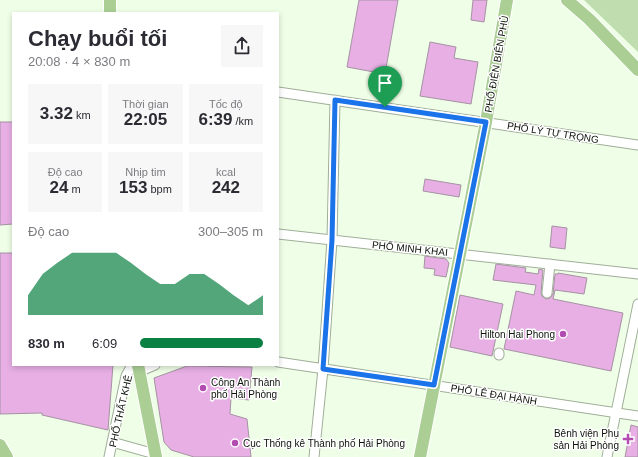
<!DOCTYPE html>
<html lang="vi">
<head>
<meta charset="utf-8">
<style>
  :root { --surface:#fff; --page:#f7f7f7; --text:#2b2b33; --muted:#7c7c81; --accent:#0b8043 }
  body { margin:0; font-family:Arial,sans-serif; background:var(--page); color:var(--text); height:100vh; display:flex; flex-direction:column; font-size:15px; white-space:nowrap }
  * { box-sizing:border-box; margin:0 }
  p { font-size:13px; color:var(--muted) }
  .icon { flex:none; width:22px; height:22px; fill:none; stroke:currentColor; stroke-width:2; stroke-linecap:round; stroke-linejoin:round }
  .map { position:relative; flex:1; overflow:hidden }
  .drawer { position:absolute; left:12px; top:12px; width:267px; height:354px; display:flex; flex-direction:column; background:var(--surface); border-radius:0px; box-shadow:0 2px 6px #0003 }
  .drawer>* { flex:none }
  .pin { position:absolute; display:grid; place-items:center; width:34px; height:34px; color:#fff; margin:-41px -17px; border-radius:50% 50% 50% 0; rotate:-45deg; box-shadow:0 0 4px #0007 }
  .pin .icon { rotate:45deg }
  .round { display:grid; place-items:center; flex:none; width:42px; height:42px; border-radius:0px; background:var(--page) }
  .summary { display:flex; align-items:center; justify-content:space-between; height:68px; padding:0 16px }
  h1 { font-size:22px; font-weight:600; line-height:30px }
  .stats { display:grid; grid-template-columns:repeat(3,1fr); gap:6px; height:68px; padding:4px 16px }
  .stats div { display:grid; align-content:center; border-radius:0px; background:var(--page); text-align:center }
  .stats b { font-size:17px; font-weight:600 }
  .stats small { font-size:11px; font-weight:400 }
  .stats p { font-size:11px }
  .chart { height:112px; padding:8px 16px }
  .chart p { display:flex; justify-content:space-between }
  .chart svg { width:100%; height:72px; margin-top:4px; fill:var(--accent); opacity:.7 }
  ul { padding:0 16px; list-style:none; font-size:13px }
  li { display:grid; grid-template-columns:64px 48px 1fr; align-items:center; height:30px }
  li i { height:10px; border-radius:5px; background:var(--accent) }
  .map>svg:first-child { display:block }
</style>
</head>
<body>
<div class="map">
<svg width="638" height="457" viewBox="0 0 638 457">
  <rect width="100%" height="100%" fill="#effee7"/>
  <path fill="#bfddaf" d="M584 0H638V52Z"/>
  <path fill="#e7afe4" stroke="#a592a3" d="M359 0H398L385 74 347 67Z
    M473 0H487L484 22 471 20Z
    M430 42 456 47 454 58 478 62 471 104 420 96Z
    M0 122H13V224L0 225Z
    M425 179 461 185 459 197 423 191Z
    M552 226 567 228 565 249 550 247Z
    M0 253H13V365H113L108 430 42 415V413L0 414Z
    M425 256 446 259 449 263 446 277 434 275 435 269 424 268Z
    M496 264 526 268 525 272 538 274 539 269 543 270 541 293 542 296 546 299 550 298 553 294 555 274H558V273L587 278 584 294 555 290 553 299 623 313 611 371 504 349 516 291 534 295 536 285 493 280Z
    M460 295 503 304 492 356 450 347Z
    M187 366 252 367 249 400 231 398 230 414 247 419 251 457H194L171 450 164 442 154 378Z
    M631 425 638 427V457H625Z"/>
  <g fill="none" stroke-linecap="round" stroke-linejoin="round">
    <defs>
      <path id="minor" d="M278 92 638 145
        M278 234 638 274
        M547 293 550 264
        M499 355V353
        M278 362 638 416
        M139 372 155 365
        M112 442 155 454
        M109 457 126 376 132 365
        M314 457 323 369 332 240 335 100
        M607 457 638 304"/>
      <path id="major" d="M110 0V13
        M567 0 589 19 638 70
        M138 365 156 457
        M0 445 7 457
        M420 457 486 122 507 0"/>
    </defs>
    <use href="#minor" stroke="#a0ae99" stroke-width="11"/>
    <use href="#major" stroke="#fff" stroke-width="14"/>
    <use href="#minor" stroke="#fff" stroke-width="9"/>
    <use href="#major" stroke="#abce95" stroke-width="12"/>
  </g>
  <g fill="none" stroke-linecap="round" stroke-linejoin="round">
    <defs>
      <path id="route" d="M335 100 486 122 434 385 323 369 332 240Z"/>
    </defs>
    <use href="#route" stroke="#fff" stroke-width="8"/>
    <use href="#route" stroke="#1a73e8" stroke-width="5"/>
  </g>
  <g fill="#b34cb1" stroke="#fff" stroke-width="1.5">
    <circle cx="563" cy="334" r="4"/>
    <circle cx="203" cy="388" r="4"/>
    <path d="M626 433h4v4h4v4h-4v4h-4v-4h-4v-4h4z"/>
    <circle cx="235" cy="443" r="4"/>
  </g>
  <g text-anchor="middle" stroke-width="3" stroke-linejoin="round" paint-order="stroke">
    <g font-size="10" fill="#0d120a" stroke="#fff">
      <text transform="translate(496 64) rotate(-80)" y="4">PHỐ ĐIỆN BIÊN PHỦ</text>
      <text transform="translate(553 132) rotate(9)" y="4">PHỐ LÝ TỰ TRỌNG</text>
      <text transform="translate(410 248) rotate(6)" y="4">PHỐ MINH KHAI</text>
      <text transform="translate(494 394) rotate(9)" y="4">PHỐ LÊ ĐẠI HÀNH</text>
      <text transform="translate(120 411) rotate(-77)" y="4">PHỐ THẤT KHÊ</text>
    </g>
    <g font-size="10" fill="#0d120a" stroke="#fff" text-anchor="end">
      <text x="555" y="338">Hilton Hai Phong</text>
      <text x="211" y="386" text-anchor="start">Công An Thành<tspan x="211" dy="12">phố Hải Phòng</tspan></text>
      <text x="619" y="437">Bênh viện Phụ<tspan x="619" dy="12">sản Hải Phòng</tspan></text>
      <text x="243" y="447" text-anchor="start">Cục Thống kê Thành phố Hải Phòng</text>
    </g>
  </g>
</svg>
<div class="pin" style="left:385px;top:107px;background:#1e9e55"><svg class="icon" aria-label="arrive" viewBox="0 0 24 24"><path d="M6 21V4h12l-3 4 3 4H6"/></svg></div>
<section class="drawer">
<div class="summary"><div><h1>Chạy buổi tối</h1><p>20:08 · 4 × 830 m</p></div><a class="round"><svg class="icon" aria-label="share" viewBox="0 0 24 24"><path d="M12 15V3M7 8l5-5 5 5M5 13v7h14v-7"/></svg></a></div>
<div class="stats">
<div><b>3.32<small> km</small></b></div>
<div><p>Thời gian</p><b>22:05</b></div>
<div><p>Tốc độ</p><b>6:39<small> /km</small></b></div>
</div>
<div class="stats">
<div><p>Độ cao</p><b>24<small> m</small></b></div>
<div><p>Nhịp tim</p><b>153<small> bpm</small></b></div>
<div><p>kcal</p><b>242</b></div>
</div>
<div class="chart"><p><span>Độ cao</span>300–305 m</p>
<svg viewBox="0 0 160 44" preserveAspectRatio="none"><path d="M0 44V32L10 19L20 12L30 6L40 6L50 6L60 6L70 12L80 19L90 25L100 25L110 19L120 19L130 25L140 32L150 38L160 32V44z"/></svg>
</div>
<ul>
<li><b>830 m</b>6:09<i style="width:100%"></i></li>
</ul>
</section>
</div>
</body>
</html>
